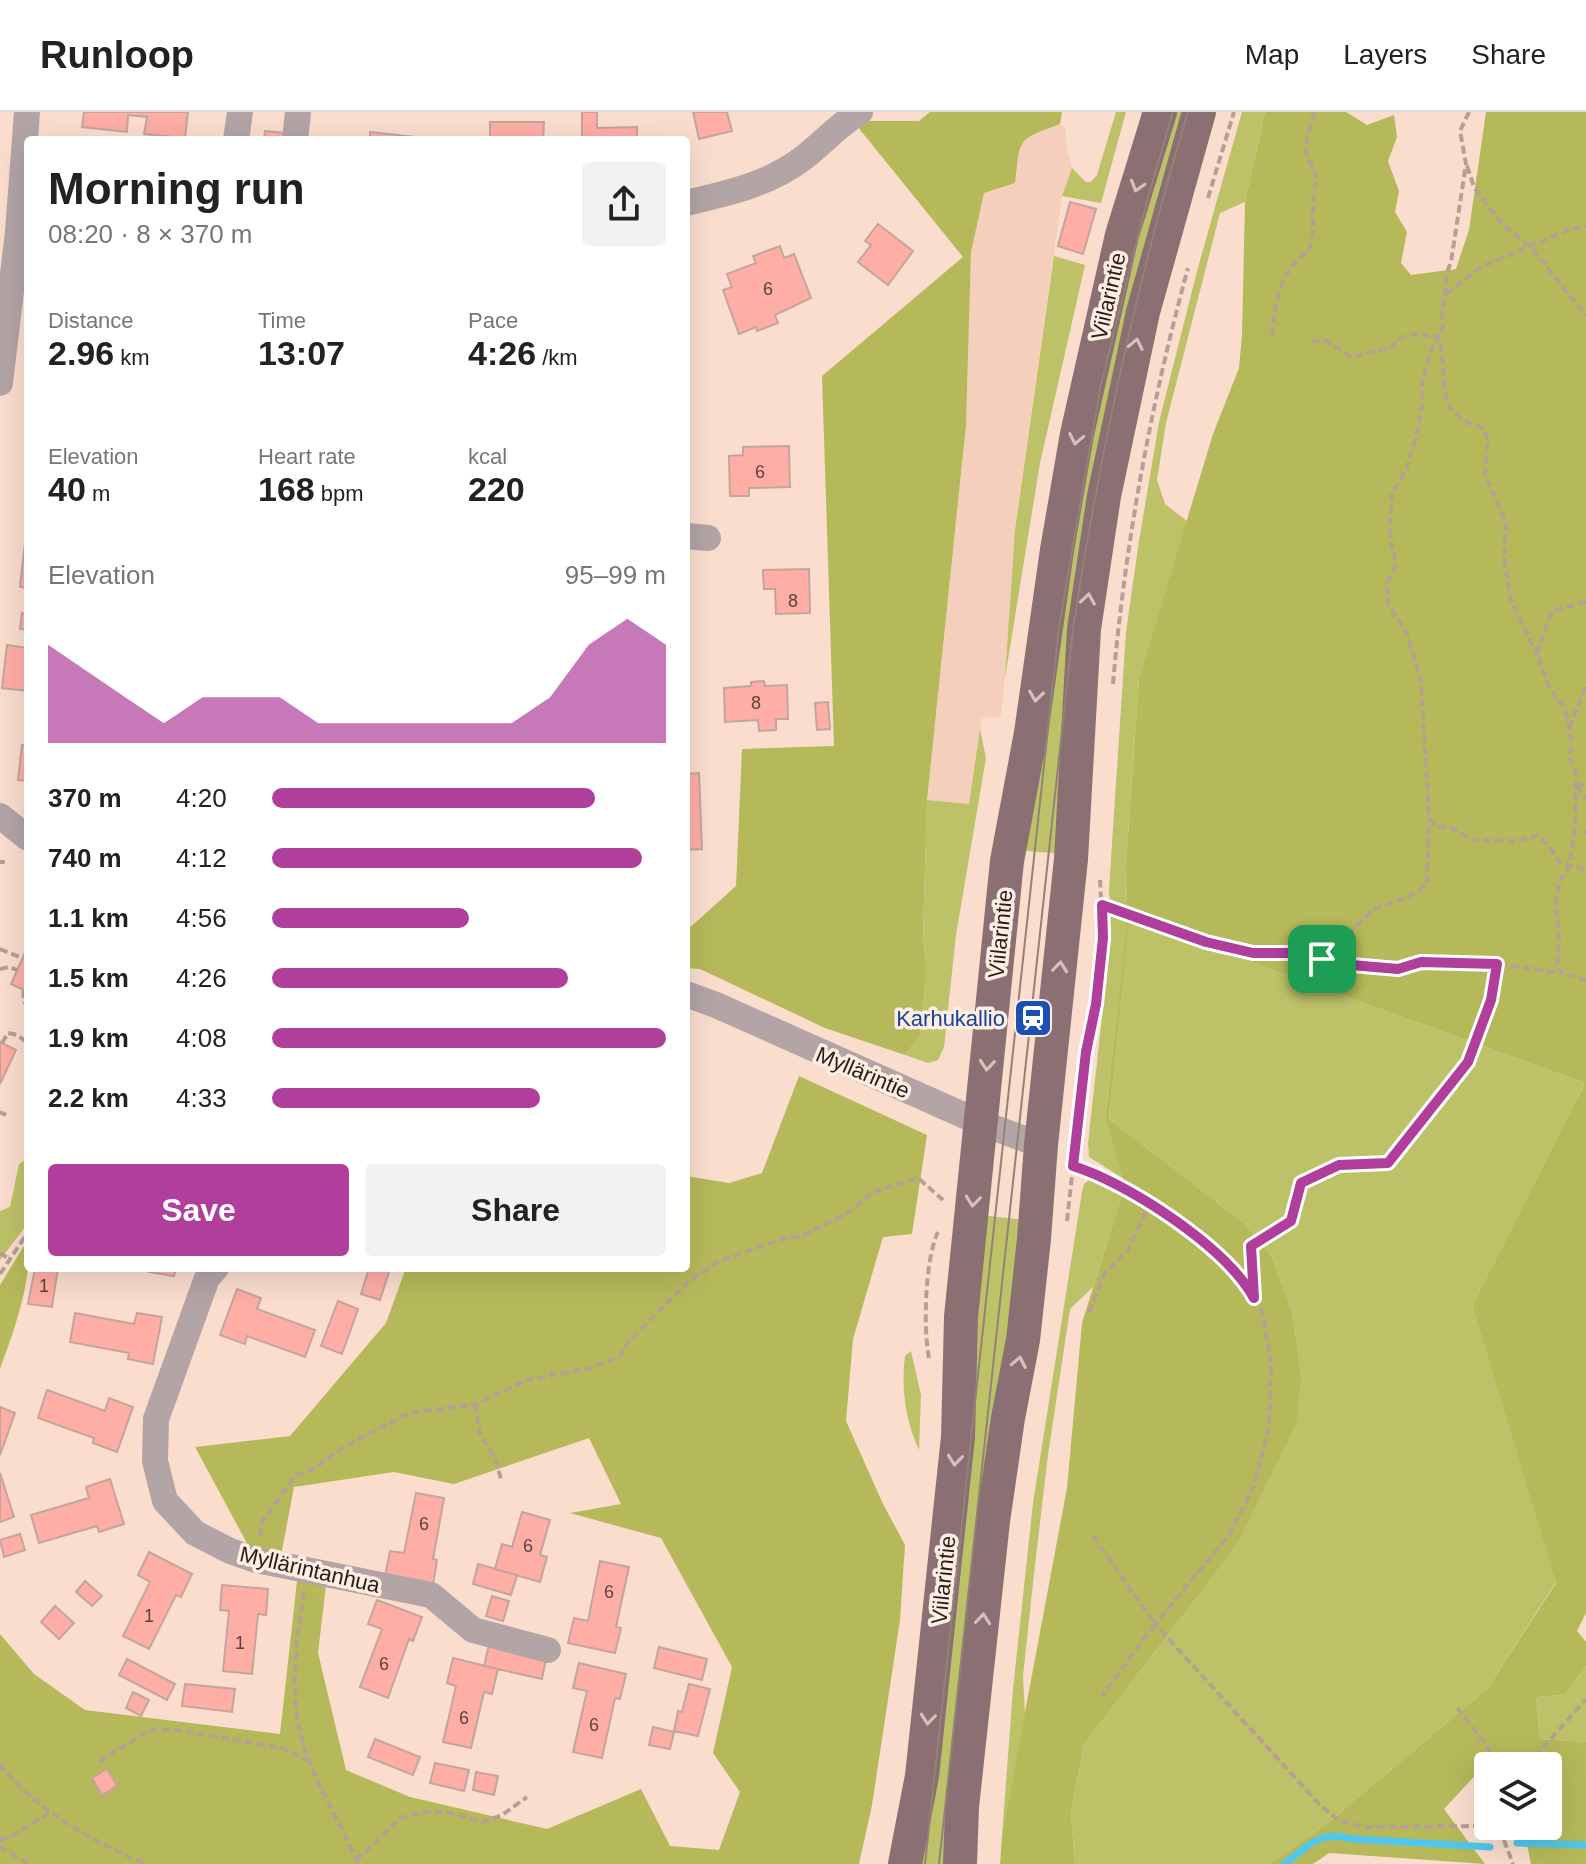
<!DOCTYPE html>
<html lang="en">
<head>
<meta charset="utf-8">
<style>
  :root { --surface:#fff; --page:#f2f2f2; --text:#222; --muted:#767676; --line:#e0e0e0; --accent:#af3f9b }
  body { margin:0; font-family:Helvetica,sans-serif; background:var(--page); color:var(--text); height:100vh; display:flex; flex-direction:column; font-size:30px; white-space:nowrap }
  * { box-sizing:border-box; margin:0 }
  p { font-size:26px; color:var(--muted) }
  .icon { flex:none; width:44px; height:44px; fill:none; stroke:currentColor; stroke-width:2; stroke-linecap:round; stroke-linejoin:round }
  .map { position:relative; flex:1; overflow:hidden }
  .panel { position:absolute; left:24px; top:24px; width:666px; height:1136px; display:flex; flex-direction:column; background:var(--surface); border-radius:8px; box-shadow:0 8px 32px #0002 }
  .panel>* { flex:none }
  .tools { position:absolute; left:1474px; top:1640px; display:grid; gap:16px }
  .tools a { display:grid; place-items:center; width:88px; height:88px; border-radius:8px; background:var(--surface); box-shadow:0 8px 32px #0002; font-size:40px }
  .pin { position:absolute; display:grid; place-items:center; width:68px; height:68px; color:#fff; margin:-34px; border-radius:16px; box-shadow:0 4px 12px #0006 }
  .round { display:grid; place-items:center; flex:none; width:84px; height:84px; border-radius:8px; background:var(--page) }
  .overview { display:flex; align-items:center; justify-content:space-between; height:136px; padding:0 24px }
  h1 { font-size:44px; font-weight:800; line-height:60px }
  .metrics { display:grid; grid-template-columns:repeat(3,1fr); gap:12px; height:136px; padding:8px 24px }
  .metrics div { display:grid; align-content:center }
  .metrics b { font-size:34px; font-weight:800 }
  .metrics small { font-size:22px; font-weight:400 }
  .metrics p { font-size:22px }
  .chart { height:224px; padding:16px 24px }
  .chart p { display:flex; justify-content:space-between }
  .chart svg { width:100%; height:144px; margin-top:8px; fill:var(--accent); opacity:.7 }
  .action { display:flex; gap:16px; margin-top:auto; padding:16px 24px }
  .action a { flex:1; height:92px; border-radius:8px; background:var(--accent); color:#fff; font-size:32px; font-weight:800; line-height:92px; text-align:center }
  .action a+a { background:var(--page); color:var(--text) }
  ul { padding:0 24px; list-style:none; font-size:26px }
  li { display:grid; grid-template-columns:128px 96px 1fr; align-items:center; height:60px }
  li i { height:20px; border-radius:10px; background:var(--accent) }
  header { display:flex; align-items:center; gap:48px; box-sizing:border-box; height:112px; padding:0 40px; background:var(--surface); border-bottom:2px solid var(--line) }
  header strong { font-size:38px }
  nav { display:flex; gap:44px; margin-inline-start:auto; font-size:28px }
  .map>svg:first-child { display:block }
</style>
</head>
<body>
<header>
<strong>Runloop</strong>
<nav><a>Map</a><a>Layers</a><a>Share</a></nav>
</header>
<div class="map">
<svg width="1586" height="1752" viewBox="0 0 1586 1752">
  <rect width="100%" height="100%" fill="#faddcd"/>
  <path fill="#f4d0bc" d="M1060 12 1065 15 1067 39 1072 56 1062 84 1015 418 1011 505 1001 605 982 606 970 692 927 688 966 313 971 140 984 81 1015 71 1020 34 1025 26Z"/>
  <path fill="#bdc268" d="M1116 0H1126L1101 91 1062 84 1072 56 1086 70H1091L1097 63Z
    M1166 0H1191L1167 77 1062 742 1017 738 1068 409Z
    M1242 0H1265L1245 90 1220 101 1166 311 1157 368 1165 392 1187 409 1139 566 1126 752 1127 810 1129 806 1585 971 1472 1194 1556 1470 1487 1577 1328 1711 1269 1752H1075L1071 1701 1084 1632 1235 1436 1301 1262 1292 1199 1272 1145 1244 1111 1109 1007 1124 844 1105 1005 1124 1067 1089 1045 1088 1031 1111 824 1109 777 1126 520 1139 429 1159 310 1197 159Z
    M1054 144 1085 153 1040 351 1005 566 1015 418Z
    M980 617 986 646 956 823 944 935 938 948 928 951 905 943 920 923 927 858 923 827 927 688 969 692Z
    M28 1046V1111L0 1148V1099L10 1095 19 1052Z
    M1089 1068H1096L1122 1083 1093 1175 1070 1197 1048 1343 1035 1453 1023 1564 1025 1603 1002 1723 1013 1577 1033 1391 1082 1080 1084 1072Z
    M979 1103 1024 1108 952 1752H913Z
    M911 1239 921 1283 919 1338C905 1307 901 1277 905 1244Z
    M1586 1554V1630L1540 1627 1536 1585 1565 1583Z"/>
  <path fill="#b5b95a" d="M930 0H1062L1060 12C1016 29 1021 24 1015 71L984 81 971 140 966 313 927 688 923 827 927 858 920 923 905 943 825 916 700 857 686 856V819L736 774 742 637 834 634 822 264 963 145 857 14 864 9H919Z
    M1265 0H1346L1367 13 1394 3 1397 25 1388 49 1399 79 1395 100 1407 120 1401 151 1411 163 1456 157 1469 118 1486 0H1586V1501L1577 1519 1586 1530V1554L1565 1583 1536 1585 1540 1627 1586 1630V1752H1531L1523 1714H1548V1654H1488V1658L1483 1655 1444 1697 1485 1752 1329 1741 1313 1752H1269L1328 1711 1487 1577 1556 1471 1472 1194 1585 971 1129 806 1109 1007 1244 1111 1272 1145 1292 1199 1301 1262 1297 1310 1235 1436 1084 1632 1071 1701 1075 1752H1000L1002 1723 1067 1376 1082 1211 1125 1073 1105 1006 1127 814 1126 752 1139 566 1213 322 1239 256 1242 223 1245 90Z
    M799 964 927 1023 912 1122 883 1125 853 1227 846 1309 883 1392 905 1433 900 1508 872 1693 859 1752H0V1522L34 1562 85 1598 280 1622 297 1469 326 1473 318 1541 346 1658 410 1685 547 1717 641 1677 670 1734 719 1738 740 1680 713 1641 732 1555 661 1426 570 1401 621 1392 589 1326 454 1372 394 1360 294 1375 281 1444 249 1435 195 1335 290 1324 386 1211 406 1156H686V1064L729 1071 762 1061Z
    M25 1132C37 1158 10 1230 0 1257V1173Z"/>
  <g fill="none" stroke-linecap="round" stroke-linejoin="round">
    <path stroke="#4fc7ee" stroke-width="7" d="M1517 1731 1586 1733
      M1284 1752C1311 1732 1319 1718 1354 1727L1490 1735"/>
  </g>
  <path fill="#feaea4" stroke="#c4a49f" stroke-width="2" d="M84 0H188L185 26 144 22 147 5 128 3 127 20 82 15Z
    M582 0H597V16L637 15V28H582Z
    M693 0H727L732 19 699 27Z
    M490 10H544L543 28H490Z
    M265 19 284 21V28H264Z
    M370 20 415 25V28H370Z
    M1070 90 1096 97 1083 142 1058 134Z
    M878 112 913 139 888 173 858 150 871 133 865 129Z
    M780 134 784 146 794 142 811 186 775 203 778 211 757 219 756 215 739 222 723 178 732 175 727 162 756 151 753 144Z
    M789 334 790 375 749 376V384H730L729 344 743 343V335Z
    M25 431H28V476L20 475Z
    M809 457 810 501 776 502 775 477H764L763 458Z
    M22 501 28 502V518L20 517Z
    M7 533 28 536V579L2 576Z
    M764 569 765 574 787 573 788 607H776V618L759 619 758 608 725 610 724 576 751 574V570Z
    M828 590 830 617 817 618 815 591Z
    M22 633 28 634V669L18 668Z
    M699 661 702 737 686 738V662Z
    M28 834V880L11 872Z
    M0 930 16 938 0 972Z
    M35 1156H58L52 1195 28 1192Z
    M150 1156H176L174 1164 149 1160Z
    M369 1156 390 1157 380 1188 361 1182Z
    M237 1177 261 1186 257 1197 315 1218 305 1245 247 1224 245 1232 220 1223Z
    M338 1189 358 1197 342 1242 321 1234Z
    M75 1201 134 1212 137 1201 162 1205 153 1252 128 1247 129 1241 70 1230Z
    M47 1278 105 1299 109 1286 133 1295 117 1340 93 1331 94 1326 38 1306Z
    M0 1295 15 1301 0 1343Z
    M0 1361 14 1405 0 1410Z
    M110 1367 124 1412 99 1420 97 1414 39 1431 31 1403 89 1386 86 1375Z
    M416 1381 444 1386 433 1447 437 1448 433 1473 385 1464 390 1439 404 1441Z
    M522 1400 550 1408 540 1443 547 1445 540 1470 495 1457 502 1432 512 1435Z
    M20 1422 25 1438 4 1445 0 1428Z
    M149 1440 192 1462 181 1485 176 1483 149 1537 123 1524 150 1470 138 1463Z
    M600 1449 629 1455 616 1515 621 1516 615 1541 568 1531 574 1506 588 1509Z
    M478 1452 517 1463 511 1483 473 1472Z
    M85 1469 102 1484 92 1494 76 1480Z
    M222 1473 268 1477 266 1503 258 1502 252 1562 223 1559 229 1499 220 1498Z
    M492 1484 509 1489 503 1509 486 1504Z
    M377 1488 422 1505 413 1529 409 1527 388 1586 360 1575 382 1517 368 1512Z
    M55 1494 74 1511 59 1527 41 1510Z
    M489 1533 546 1547 542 1567 484 1554Z
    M659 1535 707 1547 702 1568 654 1556Z
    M453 1546 498 1557 492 1582 484 1580 471 1636 443 1630 456 1574 447 1571Z
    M127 1547 175 1572 167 1588 119 1563Z
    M579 1551 626 1562 620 1587 615 1586 602 1646 573 1640 587 1579 573 1576Z
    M185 1572 235 1577 232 1600 182 1594Z
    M689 1572 710 1577 698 1624 674 1619 678 1599 682 1600Z
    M133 1580 149 1588 141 1604 126 1596Z
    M653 1615 674 1620 670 1637 649 1633Z
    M375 1627 420 1645 413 1663 368 1645Z
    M435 1651 469 1658 464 1679 430 1671Z
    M107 1657 117 1674 102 1683 92 1666Z
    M476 1660 498 1664 494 1683 473 1678Z"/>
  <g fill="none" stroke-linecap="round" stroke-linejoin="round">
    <path stroke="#b69f93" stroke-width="4" stroke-dasharray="8 4" stroke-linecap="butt" d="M1469 0 1460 19 1466 52 1451 150 1447 160 1442 202 1443 216 1430 241 1422 272V292L1416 325 1406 358 1392 381 1390 424 1396 452 1387 472 1388 492 1407 522 1421 569 1429 705 1436 714 1454 717 1472 728 1514 729 1537 724 1549 733 1559 750 1586 758
      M1467 54 1474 75 1502 112 1531 135 1586 204
      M1208 86 1234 0
      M1446 182 1481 155 1568 118 1586 114
      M1272 223C1274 200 1277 177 1290 157 1297 148 1311 139 1312 128 1313 115 1313 103 1313 91 1313 82 1316 74 1316 66 1315 56 1309 51 1307 43 1304 29 1311 13 1315 0
      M1312 229H1327L1351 245 1392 235 1403 225 1416 222 1438 225C1452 267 1428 299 1483 316L1488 328 1485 362 1506 411 1504 446 1511 489 1537 542
      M1586 490 1555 498 1549 506 1537 542 1549 575 1565 597 1572 631 1570 647 1576 659 1575 719 1569 755 1560 768 1556 789 1559 825 1557 853 1561 861 1586 868
      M1113 572C1125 432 1151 291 1188 156
      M1569 616 1586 574
      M1576 672 1586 673
      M1577 674 1586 687
      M1586 718V722
      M0 750H5
      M1102 793 1206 830 1253 841H1305L1340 852 1398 857 1421 850 1505 853 1561 861
      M0 837 22 846
      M1322 847C1331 834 1334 834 1345 825 1356 816 1364 803 1378 796 1396 787 1413 787 1427 771L1429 707
      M0 857 9 855 17 858
      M1330 862 1340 852
      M24 878 23 888 28 895
      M2 931 8 921 17 923 28 931
      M0 1000 6 1003
      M1073 1054 1097 1061 1206 1131 1246 1172 1263 1202 1271 1251 1269 1315 1254 1374 1228 1425 1155 1512 1318 1691 1338 1708 1363 1715 1479 1714 1502 1723 1513 1752
      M1067 1109 1082 972 1094 908 1103 826 1100 768
      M0 1141 9 1147
      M0 1162 28 1120
      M1253 1184 1251 1134 1291 1109 1301 1071 1339 1053 1388 1051 1468 950 1491 888 1497 852
      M1089 1200 1105 1161 1128 1138 1149 1093
      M929 1246C923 1217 925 1147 938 1120
      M475 1292 480 1322 495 1346 501 1367
      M260 1424 263 1408 296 1363 313 1357 349 1332 409 1301 475 1292 527 1268 590 1256 619 1245 630 1228 689 1169 719 1149 783 1127 802 1124 849 1100 873 1080 918 1066 943 1088
      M1093 1424 1155 1512 1102 1584
      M304 1480C295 1537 287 1597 310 1651 324 1686 344 1718 358 1752
      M1457 1596 1485 1631 1497 1654
      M99 1650 143 1622 157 1617 183 1619 281 1636 308 1648
      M0 1652C36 1699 92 1728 145 1752
      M1527 1654 1586 1587
      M1502 1723 1503 1714
      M0 1728 12 1724 51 1700
      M0 1735 29 1752
      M356 1748 401 1706 424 1700H446L484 1710 502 1703 527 1685"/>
    <path stroke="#b3a4a6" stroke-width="26" d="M236 28 240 0
      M295 28 298 0
      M686 91C728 81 767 73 802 47 822 32 839 12 860 0
      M0 271 18 120 27 0
      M686 424 708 426
      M0 704 28 726
      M686 882 716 893 981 1011 1041 1033
      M216 1156 207 1166 156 1307 155 1349 165 1389 195 1421 230 1439 256 1448 431 1483 473 1518 548 1538"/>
    <path stroke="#8a7073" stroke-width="34" d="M905 1752 922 1664 958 1325 961 1205 1007 749 1031 621 1057 438 1077 322 1122 123 1160 0
      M960 1752 962 1695 993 1409 1008 1306 1023 1228 1034 1127 1041 1033 1071 747 1084 517 1104 384 1143 200 1199 0"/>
    <path stroke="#958176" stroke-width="2" d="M925 1752 1059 515 1101 272 1148 85 1173 0
      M939 1752 1073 517C1100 339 1136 172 1188 0"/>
  </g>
  <defs><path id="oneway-chevron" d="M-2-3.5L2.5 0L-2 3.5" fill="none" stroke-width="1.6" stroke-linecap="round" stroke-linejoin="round" transform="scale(2)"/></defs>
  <g stroke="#d5c1bc">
    <use href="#oneway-chevron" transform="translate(1137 74) rotate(107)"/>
    <use href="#oneway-chevron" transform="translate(1136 232) rotate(-78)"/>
    <use href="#oneway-chevron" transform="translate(1076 327) rotate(101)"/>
    <use href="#oneway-chevron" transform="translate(1088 487) rotate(-81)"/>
    <use href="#oneway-chevron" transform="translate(1036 584) rotate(98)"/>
    <use href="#oneway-chevron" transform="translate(1060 855) rotate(-84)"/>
    <use href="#oneway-chevron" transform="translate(987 953) rotate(95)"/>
    <use href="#oneway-chevron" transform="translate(973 1089) rotate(96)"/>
    <use href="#oneway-chevron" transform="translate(1019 1250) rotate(-79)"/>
    <use href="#oneway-chevron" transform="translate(955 1348) rotate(96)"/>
    <use href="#oneway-chevron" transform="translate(983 1507) rotate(-84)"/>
    <use href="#oneway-chevron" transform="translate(928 1607) rotate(96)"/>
  </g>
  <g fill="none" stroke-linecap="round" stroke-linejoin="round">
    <defs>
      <path id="route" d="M1102 793 1206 830 1253 841H1305L1340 852 1398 857 1421 850 1497 852 1491 888 1468 950 1388 1051 1339 1053 1301 1071 1291 1109 1251 1134 1254 1186C1226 1135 1128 1071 1073 1054L1086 940 1096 892 1103 826Z"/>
    </defs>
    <use href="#route" stroke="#fff" stroke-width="16"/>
    <use href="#route" stroke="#af3f9b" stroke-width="10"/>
  </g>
  <defs>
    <symbol id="station-square" viewBox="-11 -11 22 22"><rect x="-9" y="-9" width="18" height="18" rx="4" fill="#1a4fb4" stroke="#feede3"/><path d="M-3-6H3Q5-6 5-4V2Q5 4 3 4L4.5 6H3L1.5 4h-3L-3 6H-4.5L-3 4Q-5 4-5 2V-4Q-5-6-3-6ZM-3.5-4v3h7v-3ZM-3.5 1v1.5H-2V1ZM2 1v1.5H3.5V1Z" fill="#fff"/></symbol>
  </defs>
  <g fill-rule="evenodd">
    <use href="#station-square" x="1011" y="884" width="44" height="44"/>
  </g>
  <g text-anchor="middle" stroke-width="7" stroke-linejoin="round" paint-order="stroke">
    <g font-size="18" fill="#5e413b">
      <text x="768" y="183">6</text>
      <text x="760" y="366">6</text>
      <text x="793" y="495">8</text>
      <text x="756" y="597">8</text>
      <text x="44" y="1180">1</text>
      <text x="424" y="1418">6</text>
      <text x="528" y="1440">6</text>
      <text x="609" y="1486">6</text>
      <text x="149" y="1510">1</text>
      <text x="240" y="1537">1</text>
      <text x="384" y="1558">6</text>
      <text x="464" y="1612">6</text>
      <text x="594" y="1619">6</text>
    </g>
    <g font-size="22" fill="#281d18" stroke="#feede3">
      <text transform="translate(1108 184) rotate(-77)" y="8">Viilarintie</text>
      <text transform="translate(1000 822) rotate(-84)" y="8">Viilarintie</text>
      <text transform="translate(863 960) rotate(23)" y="8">Myllärintie</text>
      <text transform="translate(310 1457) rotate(13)" y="8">Myllärintanhua</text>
      <text transform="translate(943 1468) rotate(-84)" y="8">Viilarintie</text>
    </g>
    <g font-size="22" fill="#164399" stroke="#feede3" text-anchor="end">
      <text x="1005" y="914">Karhukallio</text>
    </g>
  </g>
</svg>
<div class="tools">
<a><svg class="icon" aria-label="layers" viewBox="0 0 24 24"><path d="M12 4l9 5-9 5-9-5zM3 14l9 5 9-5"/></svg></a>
</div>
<div class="pin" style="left:1322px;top:847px;background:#1e9e55"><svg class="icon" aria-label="arrive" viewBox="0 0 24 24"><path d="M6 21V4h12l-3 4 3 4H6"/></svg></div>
<section class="panel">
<div class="overview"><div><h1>Morning run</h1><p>08:20 · 8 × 370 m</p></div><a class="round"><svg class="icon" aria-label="share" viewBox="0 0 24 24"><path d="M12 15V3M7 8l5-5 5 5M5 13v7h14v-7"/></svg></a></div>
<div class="metrics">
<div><p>Distance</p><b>2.96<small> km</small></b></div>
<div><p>Time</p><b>13:07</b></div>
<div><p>Pace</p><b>4:26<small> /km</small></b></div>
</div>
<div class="metrics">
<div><p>Elevation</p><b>40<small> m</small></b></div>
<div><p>Heart rate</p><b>168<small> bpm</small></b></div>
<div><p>kcal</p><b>220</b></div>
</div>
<div class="chart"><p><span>Elevation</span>95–99 m</p>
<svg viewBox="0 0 160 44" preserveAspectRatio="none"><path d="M0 44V14L10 22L20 30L30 38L40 30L50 30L60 30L70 38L80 38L90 38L100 38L110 38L120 38L130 30L140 14L150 6L160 14V44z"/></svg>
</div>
<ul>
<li><b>370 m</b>4:20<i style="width:82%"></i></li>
<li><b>740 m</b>4:12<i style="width:94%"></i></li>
<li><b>1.1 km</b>4:56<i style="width:50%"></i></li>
<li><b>1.5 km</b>4:26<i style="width:75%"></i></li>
<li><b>1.9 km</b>4:08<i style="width:100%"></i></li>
<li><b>2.2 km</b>4:33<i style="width:68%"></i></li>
</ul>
<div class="action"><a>Save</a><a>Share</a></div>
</section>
</div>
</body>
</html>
